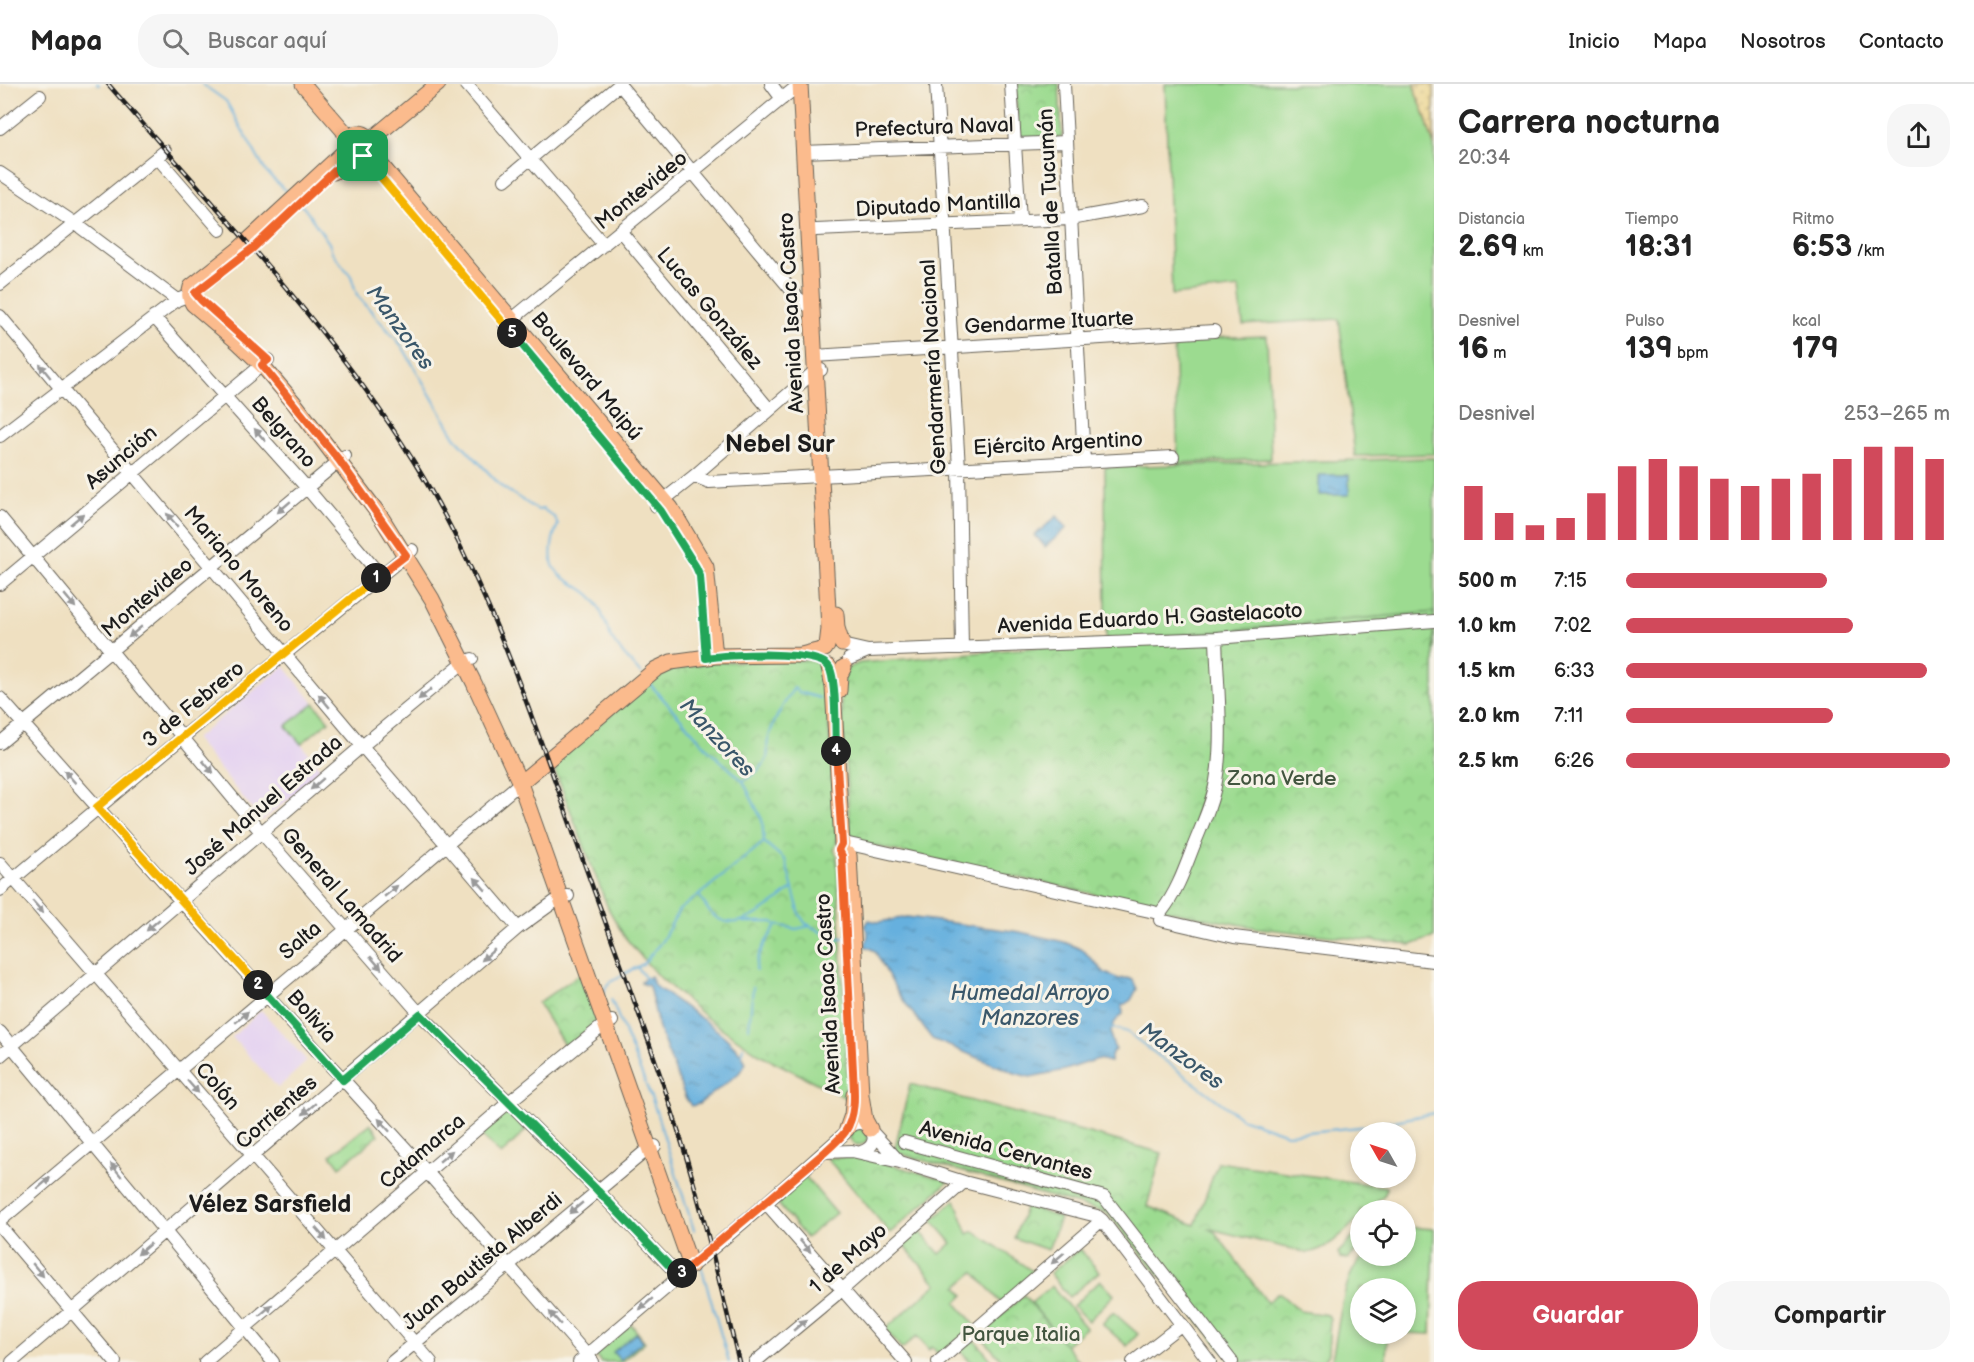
<!DOCTYPE html>
<html lang="es">
<head>
<meta charset="utf-8">
<style>
  :root { --surface:#fff; --page:#f6f6f6; --text:#222; --muted:#767676; --line:#e0e0e0; --accent:#d1495b }
  body { margin:0; font-family:"Balsamiq Sans",sans-serif; background:var(--page); color:var(--text); height:100vh; display:flex; flex-direction:column; font-size:22px; white-space:nowrap }
  * { box-sizing:border-box; margin:0 }
  p { font-size:20px; color:var(--muted) }
  .icon { flex:none; width:33px; height:33px; fill:none; stroke:currentColor; stroke-width:2; stroke-linecap:round; stroke-linejoin:round }
  .map { position:relative; flex:1; overflow:hidden }
  .details { display:flex; flex-direction:column; background:var(--surface); width:540px }
  .details>* { flex:none }
  .needle { width:39px; rotate:309deg }
  .buttons { position:absolute; left:1350px; top:1038px; display:grid; gap:12px }
  .buttons a { display:grid; place-items:center; width:66px; height:66px; border-radius:50%; background:var(--surface); box-shadow:0 3px 9px #0003; font-size:30px }
  .pin { position:absolute; display:grid; place-items:center; width:51px; height:51px; color:#fff; margin:-26px; border-radius:12px; box-shadow:0 3px 9px #0006 }
  .km { position:absolute; width:30px; height:30px; margin:-15px; border-radius:50%; background:#222; color:#fff; font-size:16px; line-height:30px; text-align:center }
  .round { display:grid; place-items:center; flex:none; width:63px; height:63px; border-radius:24px; background:var(--page) }
  .headline { display:flex; align-items:center; justify-content:space-between; height:102px; padding:0 24px }
  h1 { font-size:33px; font-weight:600; line-height:45px }
  .stats { display:grid; grid-template-columns:repeat(3,1fr); gap:9px; height:102px; padding:6px 24px }
  .stats div { display:grid; align-content:center }
  .stats b { font-size:30px; font-weight:600 }
  .stats small { font-size:16px; font-weight:400 }
  .stats p { font-size:16px }
  .chart { height:168px; padding:12px 24px }
  .chart p { display:flex; justify-content:space-between }
  .chart svg { width:100%; height:108px; margin-top:6px; stroke:var(--accent); stroke-width:6 }
  .button { display:flex; gap:12px; margin-top:auto; padding:12px 24px }
  .button a { flex:1; height:69px; border-radius:24px; background:var(--accent); color:#fff; font-size:24px; font-weight:600; line-height:69px; text-align:center }
  .button a+a { background:var(--page); color:var(--text) }
  ul { padding:0 24px; list-style:none; font-size:20px }
  li { display:grid; grid-template-columns:96px 72px 1fr; align-items:center; height:45px }
  li i { height:15px; border-radius:8px; background:var(--accent) }
  header { display:flex; align-items:center; gap:36px; box-sizing:border-box; height:84px; padding:0 30px; background:var(--surface); border-bottom:2px solid var(--line) }
  header strong { font-size:28px }
  nav { display:flex; gap:33px; margin-inline-start:auto; font-size:21px }
  .search { width:420px; height:54px; background:var(--page); display:flex; align-items:center; gap:15px; box-sizing:border-box; padding:0 21px; border-radius:24px; color:var(--muted); font-size:22px }
  main { display:flex; flex:1; min-height:0 }
  .map>svg:first-child { display:block }
</style>
</head>
<body>
<header>
<strong>Mapa</strong>
<div class="search"><svg class="icon" aria-label="search" viewBox="0 0 24 24"><circle cx="10" cy="10" r="6"/><path d="M15 15l6 6"/></svg>Buscar aquí</div>
<nav><a>Inicio</a><a>Mapa</a><a>Nosotros</a><a>Contacto</a></nav>
</header>
<main>
<div class="map">
<svg width="1434" height="1278" viewBox="0 0 1434 1278">
  <defs>
    <pattern id="sand-dots" width="8" height="8" patternUnits="userSpaceOnUse" patternTransform="scale(1.5)"><rect width="8" height="8" fill="#eeda9e"/><path d="M2 2h.1M6 6h.1" fill="none" stroke="#ccba88" stroke-width="1.8" stroke-linecap="round"/></pattern>
    <pattern id="park-crowns" width="20" height="18" patternUnits="userSpaceOnUse" patternTransform="scale(1.5)"><rect width="20" height="18" fill="#9cdb90"/><path d="M2 6a3 3 0 1 1 6 0M12 15a3 3 0 1 1 6 0" fill="none" stroke="#86bb7c"/></pattern>
    <pattern id="water-ripples" width="26" height="14" patternUnits="userSpaceOnUse" patternTransform="scale(1.5)"><rect width="26" height="14" fill="#66b0de"/><path d="M2 4q2-2 4 0t4 0M15 11q2-2 4 0t4 0" fill="none" stroke="#538eb3"/></pattern>
  </defs>
  <rect width="100%" height="100%" fill="#f7f3e8"/>
  <filter id="ink" filterUnits="userSpaceOnUse"><feTurbulence type="fractalNoise" baseFrequency=".0167" numOctaves="2"/><feDisplacementMap in="SourceGraphic" scale="12" xChannelSelector="R" yChannelSelector="G"/><feConvolveMatrix kernelMatrix="1 2 1 2 8 2 1 2 1" color-interpolation-filters="sRGB"/></filter>
  <filter id="wash" filterUnits="userSpaceOnUse"><feTurbulence type="fractalNoise" baseFrequency=".008" numOctaves="4" result="noise"/><feDisplacementMap in="SourceGraphic" scale="24" xChannelSelector="R" yChannelSelector="G"/><feGaussianBlur stdDeviation="1.35" result="paint"/><feColorMatrix in="noise" values="0 0 0 0 0 0 0 0 0 0 0 0 0 0 0 0 0 1.4 0 .05"/><feComposite in="paint" operator="in"/></filter>
  <g filter="url(#wash)">
    <rect width="100%" height="100%" fill="#efe0c1"/>
    <path fill="#e5d3f1" d="M284 582 314 619 287 642 323 687 262 737 195 655Z
      M261 926 307 977 278 1004 232 953Z"/>
    <path fill="#9cdb90" stroke="#5c7c56" stroke-width="1.5" d="M1165 0H1415L1416 10 1424 28 1434 62V370L1355 372 1339 235 1243 241 1239 204 1172 211Z
      M1267 252 1271 375 1178 379 1174 255Z
      M1434 374V565L1106 556 1105 383Z
      M314 619 329 637 301 660 286 642Z
      M855 1042 869 1049C867 1058 864 1063 854 1060L849 1053Z
      M805 1092 836 1129 806 1154 779 1121 778 1115Z
      M955 1116 968 1150 974 1147 1035 1189 1001 1219 974 1188 957 1203 964 1211 956 1219 975 1241 940 1272 932 1263 929 1266 917 1252 902 1265 885 1245 937 1200 901 1158 917 1144 940 1170 952 1159 932 1136Z
      M1406 1143 1434 1145 1431 1250 1406 1249V1204H1360V1250H1387L1386 1278H1331C1338 1256 1342 1177 1368 1172 1379 1169 1394 1172 1406 1172Z
      M1080 1165 1099 1188 1069 1213 1050 1189Z
      M1100 1196 1114 1211 1088 1237 1073 1222Z
      M1052 1202 1086 1244 1065 1261 1031 1219Z
      M1113 1228 1138 1250 1127 1262 1102 1240Z
      M631 1240 645 1258 621 1278H601L595 1271Z"/>
    <path fill="url(#sand-dots)" stroke="#857b5d" stroke-width="1.5" d="M1415 0H1434V62L1424 28 1416 10Z"/>
    <path fill="url(#park-crowns)" stroke="#5c7c56" stroke-width="1.5" d="M1015 0H1059L1062 53 1019 57Z
      M1434 528V853L1411 861 1258 844 1204 834 860 759 853 755 850 747 840 605 847 584 860 579Z
      M804 576 816 578 825 588 837 758 834 766 837 772 848 1011 846 1014 761 971 708 935 656 890 624 852 608 824 552 679 664 586 714 578Z
      M580 890 597 938 566 964 538 919Z
      M910 1000 1162 1069 1147 1122 1195 1141 1218 1078 1386 1103 1385 1110 1367 1126H1360V1133C1344 1148 1330 1165 1307 1169L1207 1144 1215 1148 1267 1218 1277 1210H1280L1300 1227 1328 1231 1330 1235 1328 1269 1323 1278H1233L1107 1129 894 1068Z
      M502 1029 510 1031 526 1046 501 1071 481 1051Z
      M370 1040 379 1051 340 1083 331 1071Z
      M860 1072 949 1097 890 1149 827 1074Z
      M1026 1122 1060 1134 1048 1166 1014 1154Z
      M1360 1146V1163L1348 1175 1340 1174 1338 1169Z
      M1024 1211 1079 1278H1003L979 1250Z
      M974 1255 993 1278H970L960 1266Z"/>
    <path fill="url(#water-ripples)" stroke="#41667d" stroke-width="1.5" d="M1319 391H1349V411H1319Z
      M1057 432 1067 444 1045 463 1035 451Z
      M907 833 1020 848 1064 858 1083 866 1105 889 1119 895 1127 894 1133 896 1137 905 1131 916 1122 922 1123 930C1110 940 1107 951 1116 966L1112 968 1110 978 1098 975 1065 986 1030 993 1015 989 932 955 898 909 875 867 865 862 868 851 865 842 869 836 879 838Z
      M651 892 654 901C678 920 735 952 746 979L739 989 699 1020 691 1022 685 1013 659 945 649 902 641 899V897Z
      M636 1249 643 1257 620 1276 613 1268Z"/>
    <g fill="none" stroke-linecap="round" stroke-linejoin="round">
      <path stroke="#66b0de" stroke-width="2" d="M97 0 99 1
        M202 0 226 17 266 88 289 110
        M298 118 305 125 329 159 332 168 351 192 357 211 402 262 455 353 502 403 538 426 543 425 555 434 558 441C553 450 549 471 553 481 559 496 581 501 592 513 602 524 605 541 612 555 619 567 632 579 641 590
        M649 599 709 666 743 697 762 736 764 758 785 776 800 831 805 839 834 855 848 853
        M743 697C752 691 763 685 767 674 769 668 766 662 768 656 773 637 783 621 794 604L798 608 820 614
        M699 811 764 758
        M743 838H773L777 841
        M638 884 647 896
        M756 886C756 870 768 855 777 841L796 845 810 842
        M605 908V904L613 896 643 880 662 857 679 826 699 811C703 817 707 826 713 831 738 853 772 820 793 804
        M611 915 653 1018 694 1146
        M1110 943 1127 948 1241 1034 1287 1050 1370 1042 1434 1029
        M749 944 753 903
        M741 972 743 963
        M701 1182 729 1278"/>
    </g>
  </g>
  <g filter="url(#ink)">
    <g fill="none" stroke-linecap="round" stroke-linejoin="round">
      <defs>
        <path id="minor" d="M466 0 604 161
          M619 0 798 214 812 225
          M771 0 782 15
          M936 0 959 384 962 564
          M1011 0 1020 136
          M1064 0 1084 377
          M0 44 40 12
          M803 68 1067 58
          M157 73 220 146
          M0 89 76 140 177 216
          M505 96 620 0
          M621 148 770 326
          M807 148 816 146 1070 135 1143 122
          M0 200 165 67
          M0 232 362 662 518 844
          M154 233 306 403 380 491
          M505 241 800 0
          M814 272 1214 247
          M0 352 177 216 195 209
          M694 392 709 398 1173 373
          M656 422 694 392 815 287 821 286
          M0 433 261 748 420 930 597 1106 679 1192
          M0 500 268 276
          M846 562 868 567 1216 554 1434 537
          M849 575 868 567
          M0 614 181 817 427 1088 593 1278
          M0 659 345 372
          M849 760 1154 828
          M0 779 431 1278
          M0 806 183 653 412 466
          M1162 827C1176 809 1184 787 1192 766 1201 743 1212 721 1216 697 1224 654 1217 598 1216 554
          M1160 836 1234 853 1433 877
          M0 948 273 1278
          M0 972 362 662 464 578 472 575
          M845 1048C862 1022 890 1059 861 1068
          M873 1049 899 1077
          M904 1058 1104 1113 1232 1278
          M825 1068 852 1067 900 1078 964 1098 1097 1132 1102 1136 1210 1278
          M766 1119 906 1278
          M0 1137 520 699
          M0 1142 115 1278
          M12 1278 518 844 561 813 568 812
          M205 1278 509 1018 605 940 612 937
          M392 1278 648 1065 655 1062
          M579 1278 766 1119 845 1049
          M755 1278 843 1205 964 1098
          M938 1278 1102 1136
          M1133 1278 1182 1240"/>
        <path id="major" d="M303 0 343 46 348 57
          M800 0 829 545 827 562
          M347 61a12 12 0 1 1 24 0a12 12 0 1 1-24 0Z
          M347 61 343 69 238 166 191 203C189 210 189 213 193 220L239 259 262 281 295 320 381 433 432 515 474 599 520 699 691 1182
          M371 61 378 50 438 0
          M370 65 376 75 671 424 706 483 715 572
          M334 88 356 72
          M836 530 837 544 842 560
          M829 583 833 603 842 760
          M839 607 840 591 844 583
          M520 699 656 585 671 578 715 572 801 571 825 565
          M849 771 861 1011 865 1036 870 1045
          M847 1045 852 1031 854 1010"/>
      </defs>
      <use href="#minor" stroke="#666156" stroke-width="14"/>
      <use href="#major" stroke="#666156" stroke-width="17"/>
      <use href="#minor" stroke="#fff" stroke-width="12"/>
      <use href="#major" stroke="#fbbb8d" stroke-width="15"/>
      <defs>
        <path id="rail" d="M108 0C214 123 328 239 414 378 487 496 533 635 579 765 612 859 649 951 678 1046 702 1122 720 1201 739 1278"/>
      </defs>
      <use href="#rail" stroke="#1c1c1c" stroke-width="4.5"/>
      <use href="#rail" stroke="#f7f3e8" stroke-width="2" stroke-dasharray="7" stroke-linecap="butt"/>
    </g>
    <defs><path id="oneway-solid" d="M-6-.8H1V-3.2L6.5 0L1 3.2V.8H-6Z" transform="scale(1.5)"/></defs>
    <g fill="#999">
      <use href="#oneway-solid" transform="translate(45 287) rotate(-129)"/>
      <use href="#oneway-solid" transform="translate(260 351) rotate(-131)"/>
      <use href="#oneway-solid" transform="translate(284 423) rotate(139)"/>
      <use href="#oneway-solid" transform="translate(77 435) rotate(-40)"/>
      <use href="#oneway-solid" transform="translate(172 436) rotate(-130)"/>
      <use href="#oneway-solid" transform="translate(70 517) rotate(50)"/>
      <use href="#oneway-solid" transform="translate(135 548) rotate(140)"/>
      <use href="#oneway-solid" transform="translate(425 610) rotate(140)"/>
      <use href="#oneway-solid" transform="translate(324 617) rotate(-130)"/>
      <use href="#oneway-solid" transform="translate(208 683) rotate(50)"/>
      <use href="#oneway-solid" transform="translate(70 693) rotate(-132)"/>
      <use href="#oneway-solid" transform="translate(317 700) rotate(139)"/>
      <use href="#oneway-solid" transform="translate(480 800) rotate(-131)"/>
      <use href="#oneway-solid" transform="translate(391 807) rotate(-40)"/>
      <use href="#oneway-solid" transform="translate(38 823) rotate(49)"/>
      <use href="#oneway-solid" transform="translate(153 841) rotate(139)"/>
      <use href="#oneway-solid" transform="translate(488 871) rotate(139)"/>
      <use href="#oneway-solid" transform="translate(376 879) rotate(49)"/>
      <use href="#oneway-solid" transform="translate(242 933) rotate(-41)"/>
      <use href="#oneway-solid" transform="translate(193 1003) rotate(49)"/>
      <use href="#oneway-solid" transform="translate(309 1025) rotate(139)"/>
      <use href="#oneway-solid" transform="translate(384 1041) rotate(-132)"/>
      <use href="#oneway-solid" transform="translate(446 1072) rotate(-40)"/>
      <use href="#oneway-solid" transform="translate(116 1086) rotate(-129)"/>
      <use href="#oneway-solid" transform="translate(44 1099) rotate(-41)"/>
      <use href="#oneway-solid" transform="translate(576 1124) rotate(140)"/>
      <use href="#oneway-solid" transform="translate(321 1150) rotate(49)"/>
      <use href="#oneway-solid" transform="translate(805 1162) rotate(48)"/>
      <use href="#oneway-solid" transform="translate(144 1165) rotate(139)"/>
      <use href="#oneway-solid" transform="translate(1058 1174) rotate(139)"/>
      <use href="#oneway-solid" transform="translate(38 1186) rotate(50)"/>
      <use href="#oneway-solid" transform="translate(646 1220) rotate(139)"/>
      <use href="#oneway-solid" transform="translate(266 1226) rotate(-41)"/>
      <use href="#oneway-solid" transform="translate(555 1234) rotate(-131)"/>
      <use href="#oneway-solid" transform="translate(800 1241) rotate(-40)"/>
    </g>
  </g>
  <g fill="none" stroke-linecap="round" stroke-linejoin="round" filter="url(#ink)">
    <defs>
      <path id="split-1" d="M363 72H356L342 80 253 164 195 209 201 216 268 276 262 281 339 376 406 471 376 494"/>
      <path id="split-2" d="M258 901 97 723 376 494"/>
      <path id="split-3" d="M258 901 343 996 420 930 597 1106 679 1192 682 1189"/>
      <path id="split-4" d="M682 1189 825 1068C831 1062 840 1055 845 1048 857 1030 854 1007 853 987L842 772 839 766 842 760 836 667"/>
      <path id="split-5" d="M512 249 661 427 696 483 700 492 706 574C726 571 819 565 829 583 837 597 835 649 836 667"/>
      <path id="split-6" d="M363 72 512 249"/>
    </defs>
    <use href="#split-1" stroke="#fff" stroke-width="12"/>
    <use href="#split-2" stroke="#fff" stroke-width="12"/>
    <use href="#split-3" stroke="#fff" stroke-width="12"/>
    <use href="#split-4" stroke="#fff" stroke-width="12"/>
    <use href="#split-5" stroke="#fff" stroke-width="12"/>
    <use href="#split-6" stroke="#fff" stroke-width="12"/>
    <use href="#split-1" stroke="#f0652b" stroke-width="8"/>
    <use href="#split-2" stroke="#f5b400" stroke-width="8"/>
    <use href="#split-3" stroke="#22a559" stroke-width="8"/>
    <use href="#split-4" stroke="#f0652b" stroke-width="8"/>
    <use href="#split-5" stroke="#22a559" stroke-width="8"/>
    <use href="#split-6" stroke="#f5b400" stroke-width="8"/>
  </g>
  <g text-anchor="middle" stroke-width="6" stroke-linejoin="round" paint-order="stroke">
    <g font-size="21" fill="#1c1c1c" stroke="#f7f3e8">
      <text transform="translate(934 43) rotate(-2)" y="7">Prefectura Naval</text>
      <text transform="translate(641 106) rotate(-39)" y="7">Montevideo</text>
      <text transform="translate(1050 118) rotate(-93)" y="7">Batalla de Tucumán</text>
      <text transform="translate(938 121) rotate(-3)" y="7">Diputado Mantilla</text>
      <text transform="translate(710 224) rotate(50)" y="7">Lucas González</text>
      <text transform="translate(791 229) rotate(-93)" y="7">Avenida Isaac Castro</text>
      <text transform="translate(1049 238) rotate(-3)" y="7">Gendarme Ituarte</text>
      <text transform="translate(933 283) rotate(-93)" y="7">Gendarmería Nacional</text>
      <text transform="translate(587 292) rotate(50)" y="7">Boulevard Maipú</text>
      <text transform="translate(284 348) rotate(49)" y="7">Belgrano</text>
      <text transform="translate(1058 359) rotate(-3)" y="7">Ejército Argentino</text>
      <text transform="translate(121 373) rotate(-40)" y="7">Asunción</text>
      <text transform="translate(239 485) rotate(50)" y="7">Mariano Moreno</text>
      <text transform="translate(147 513) rotate(-40)" y="7">Montevideo</text>
      <text transform="translate(1150 534) rotate(-3)" y="7">Avenida Eduardo H. Gastelacoto</text>
      <text transform="translate(193 620) rotate(-39)" y="7">3 de Febrero</text>
      <text transform="translate(263 721) rotate(-41)" y="7">José Manuel Estrada</text>
      <text transform="translate(342 811) rotate(49)" y="7">General Lamadrid</text>
      <text transform="translate(300 856) rotate(-40)" y="7">Salta</text>
      <text transform="translate(828 910) rotate(-93)" y="7">Avenida Isaac Castro</text>
      <text transform="translate(312 932) rotate(48)" y="7">Bolivia</text>
      <text transform="translate(218 1002) rotate(49)" y="7">Colón</text>
      <text transform="translate(276 1028) rotate(-41)" y="7">Corrientes</text>
      <text transform="translate(1006 1066) rotate(15)" y="7">Avenida Cervantes</text>
      <text transform="translate(422 1067) rotate(-40)" y="7">Catamarca</text>
      <text transform="translate(848 1174) rotate(-41)" y="7">1 de Mayo</text>
      <text transform="translate(482 1177) rotate(-40)" y="7">Juan Bautista Alberdi</text>
    </g>
    <g font-size="21" fill="#42553f" stroke="#f7f3e8">
      <text x="1282" y="701">Zona Verde</text>
      <text x="1021" y="1257">Parque Italia</text>
    </g>
    <g font-size="22" font-style="italic" fill="#3a576a" stroke="#f7f3e8">
      <text transform="translate(401 243) rotate(54)" y="8">Manzores</text>
      <text transform="translate(718 653) rotate(47)" y="8">Manzores</text>
      <text x="1030" y="916">Humedal Arroyo<tspan x="1030" dy="25">Manzores</tspan></text>
      <text transform="translate(1182 971) rotate(36)" y="8">Manzores</text>
    </g>
    <g font-size="24" font-weight="bold" fill="#1c1c1c" stroke="#f7f3e8">
      <text x="780" y="368">Nebel Sur</text>
      <text x="270" y="1128">Vélez Sarsfield</text>
    </g>
  </g>
</svg>
<div class="buttons">
<a><svg class="needle" viewBox="-14 -14 28 28"><path d="M0-13l5 13h-10z" fill="#e53935"/><path d="M0 13l5-13h-10z" fill="#767676"/></svg></a>
<a><svg class="icon" aria-label="locate" viewBox="0 0 24 24"><circle cx="12" cy="12" r="6"/><path d="M12 2v4M12 18v4M2 12h4M18 12h4"/></svg></a>
<a><svg class="icon" aria-label="layers" viewBox="0 0 24 24"><path d="M12 4l9 5-9 5-9-5zM3 14l9 5 9-5"/></svg></a>
</div>
<div class="pin" style="left:363px;top:72px;background:#1e9e55"><svg class="icon" aria-label="arrive" viewBox="0 0 24 24"><path d="M6 21V4h12l-3 4 3 4H6"/></svg></div>
<b class="km" style="left:376px;top:494px">1</b>
<b class="km" style="left:258px;top:901px">2</b>
<b class="km" style="left:682px;top:1189px">3</b>
<b class="km" style="left:836px;top:667px">4</b>
<b class="km" style="left:512px;top:249px">5</b>
</div>
<section class="details">
<div class="headline"><div><h1>Carrera nocturna</h1><p>20:34</p></div><a class="round"><svg class="icon" aria-label="share" viewBox="0 0 24 24"><path d="M12 15V3M7 8l5-5 5 5M5 13v7h14v-7"/></svg></a></div>
<div class="stats">
<div><p>Distancia</p><b>2.69<small> km</small></b></div>
<div><p>Tiempo</p><b>18:31</b></div>
<div><p>Ritmo</p><b>6:53<small> /km</small></b></div>
</div>
<div class="stats">
<div><p>Desnivel</p><b>16<small> m</small></b></div>
<div><p>Pulso</p><b>139<small> bpm</small></b></div>
<div><p>kcal</p><b>179</b></div>
</div>
<div class="chart"><p><span>Desnivel</span>253–265 m</p>
<svg viewBox="0 0 160 44" preserveAspectRatio="none"><path d="M5 44V22M15 44V33M25 44V38M35 44V35M45 44V25M55 44V14M65 44V11M75 44V14M85 44V19M95 44V22M105 44V19M115 44V17M125 44V11M135 44V6M145 44V6M155 44V11"/></svg>
</div>
<ul>
<li><b>500 m</b>7:15<i style="width:62%"></i></li>
<li><b>1.0 km</b>7:02<i style="width:70%"></i></li>
<li><b>1.5 km</b>6:33<i style="width:93%"></i></li>
<li><b>2.0 km</b>7:11<i style="width:64%"></i></li>
<li><b>2.5 km</b>6:26<i style="width:100%"></i></li>
</ul>
<div class="button"><a>Guardar</a><a>Compartir</a></div>
</section>
</main>
</body>
</html>
